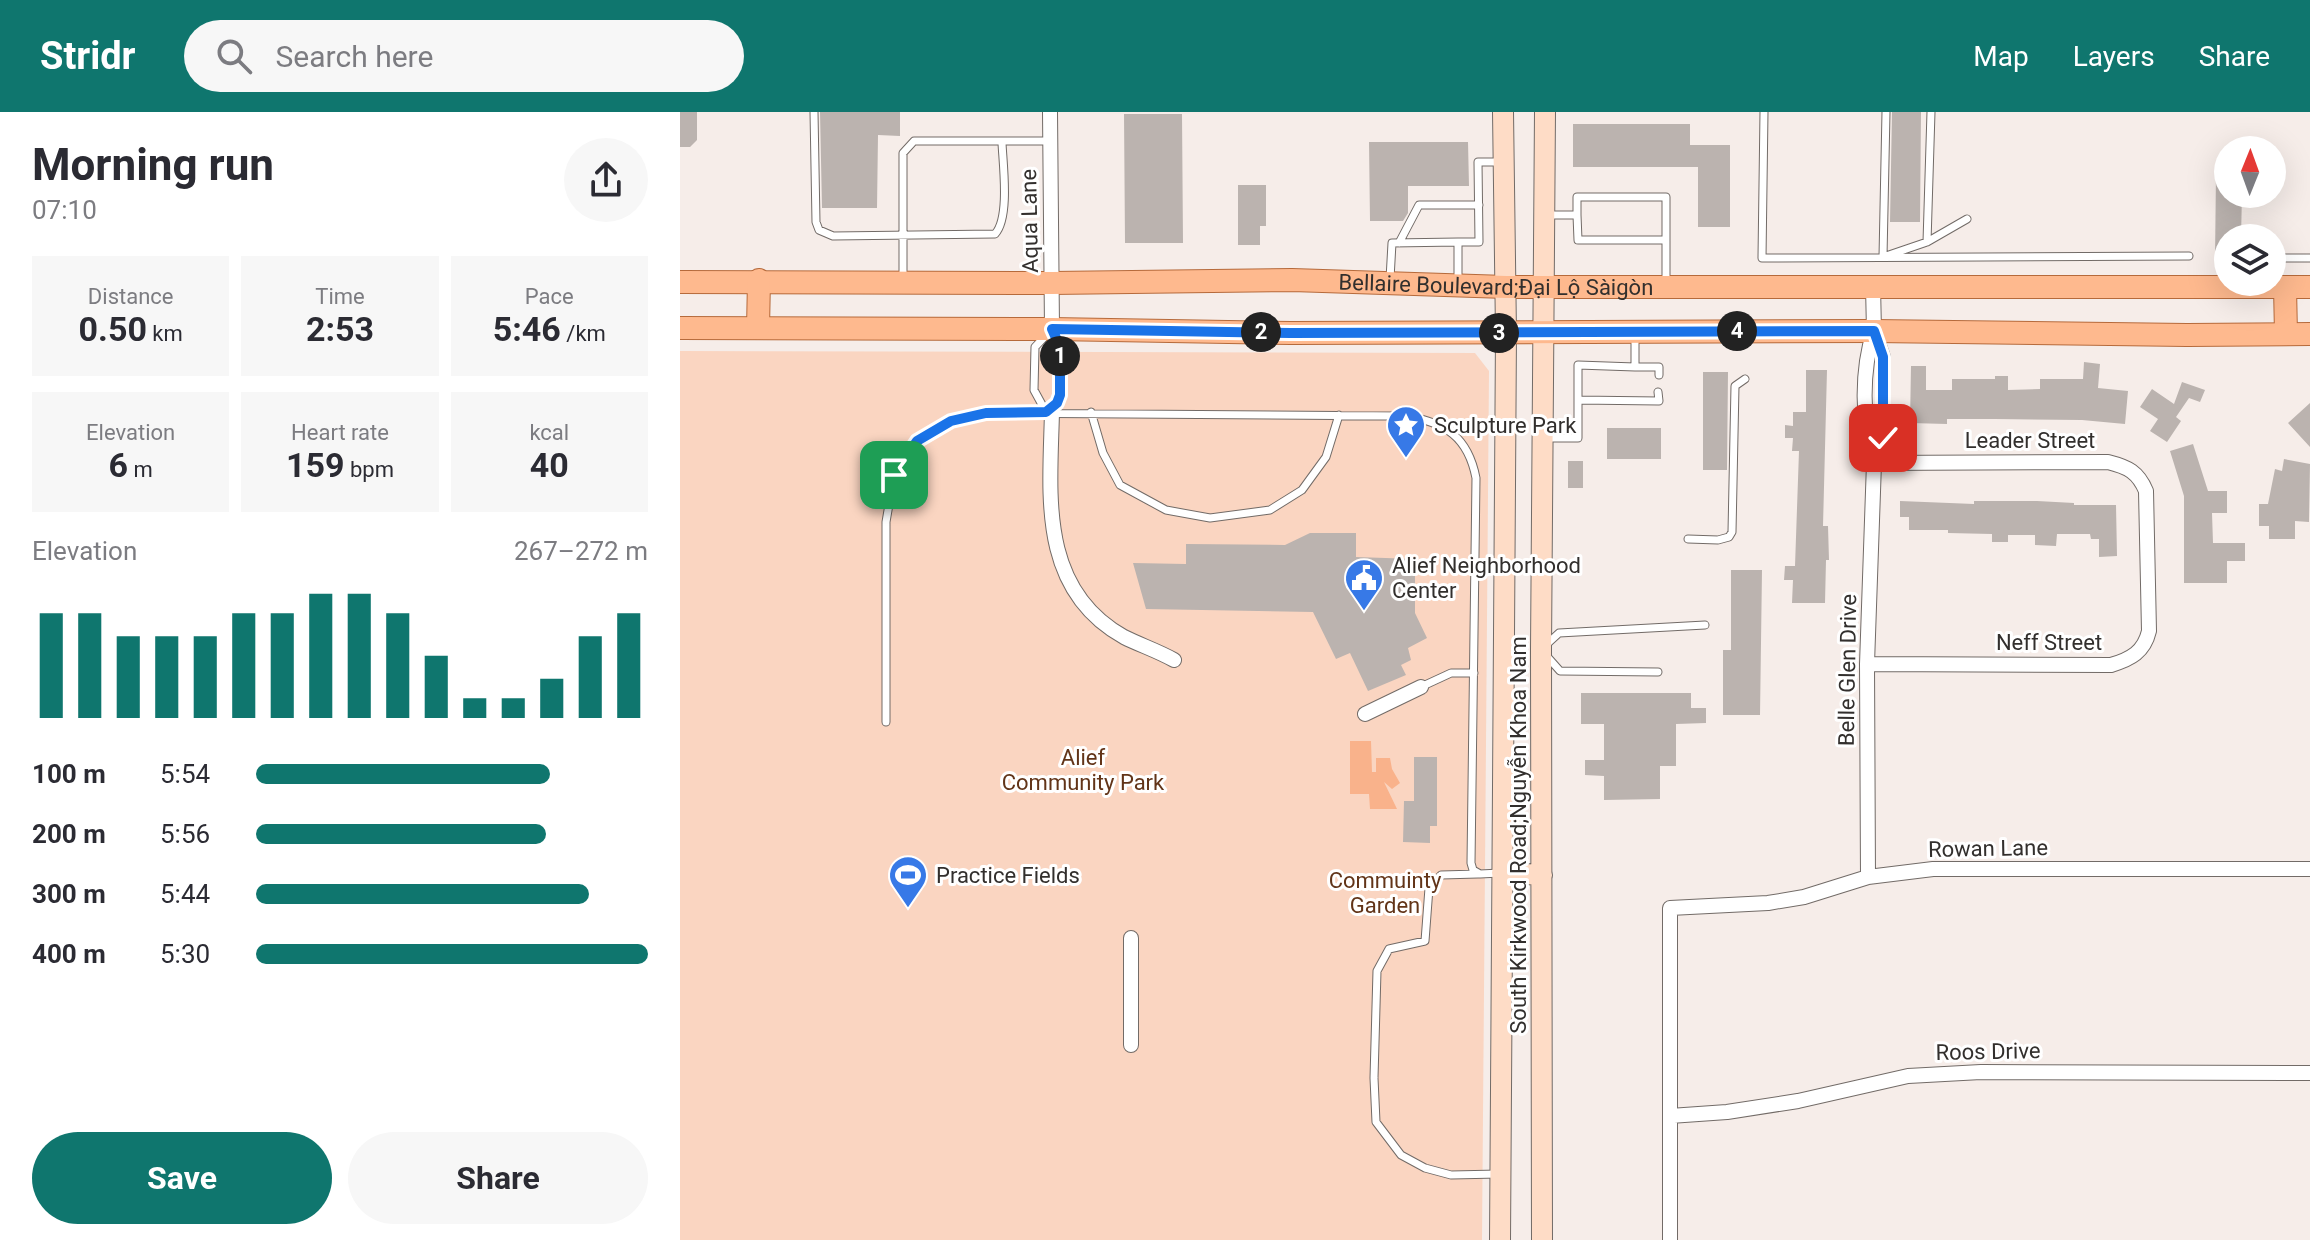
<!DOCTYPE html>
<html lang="en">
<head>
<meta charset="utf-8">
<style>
  :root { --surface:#fff; --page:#f7f7f7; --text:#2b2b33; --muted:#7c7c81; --accent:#0f766e }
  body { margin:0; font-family:Roboto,sans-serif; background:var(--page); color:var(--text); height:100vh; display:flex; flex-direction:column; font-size:30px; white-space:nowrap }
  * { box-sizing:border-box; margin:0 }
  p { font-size:26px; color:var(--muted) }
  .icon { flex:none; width:44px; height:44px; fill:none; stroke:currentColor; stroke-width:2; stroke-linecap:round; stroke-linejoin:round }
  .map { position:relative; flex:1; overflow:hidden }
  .drawer { display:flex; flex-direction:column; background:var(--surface); width:680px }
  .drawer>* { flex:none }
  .needle { width:52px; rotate:1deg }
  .buttons { position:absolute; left:1534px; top:24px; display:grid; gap:16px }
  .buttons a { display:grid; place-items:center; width:72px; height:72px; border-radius:50%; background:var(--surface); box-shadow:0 8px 32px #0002; font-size:40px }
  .pin { position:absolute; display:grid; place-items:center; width:68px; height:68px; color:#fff; margin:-34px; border-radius:16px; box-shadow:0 4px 12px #0006 }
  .km { position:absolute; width:40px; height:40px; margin:-20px; border-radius:50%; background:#222; color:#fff; font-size:22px; line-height:40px; text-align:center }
  .round { display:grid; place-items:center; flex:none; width:84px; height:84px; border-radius:42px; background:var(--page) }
  .overview { display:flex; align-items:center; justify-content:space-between; height:136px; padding:0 32px }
  h1 { font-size:44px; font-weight:700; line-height:60px }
  .figures { display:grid; grid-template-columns:repeat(3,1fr); gap:12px; height:136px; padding:8px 32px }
  .figures div { display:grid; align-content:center; border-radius:0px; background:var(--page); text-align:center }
  .figures b { font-size:34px; font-weight:700 }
  .figures small { font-size:22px; font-weight:400 }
  .figures p { font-size:22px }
  .chart { height:224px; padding:16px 32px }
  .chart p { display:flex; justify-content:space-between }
  .chart svg { width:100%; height:144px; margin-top:8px; stroke:var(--accent); stroke-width:6 }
  .button { display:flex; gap:16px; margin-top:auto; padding:16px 32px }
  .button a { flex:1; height:92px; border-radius:48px; background:var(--accent); color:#fff; font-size:32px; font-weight:700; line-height:92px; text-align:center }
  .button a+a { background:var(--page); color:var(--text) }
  ul { padding:0 32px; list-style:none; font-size:26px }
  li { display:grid; grid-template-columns:128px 96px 1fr; align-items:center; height:60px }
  li i { height:20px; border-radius:10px; background:var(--accent) }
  header { display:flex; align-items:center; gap:48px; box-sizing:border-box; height:112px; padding:0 40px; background:var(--accent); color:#fff }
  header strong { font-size:38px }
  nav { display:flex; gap:44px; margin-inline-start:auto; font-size:28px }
  .search { width:560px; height:72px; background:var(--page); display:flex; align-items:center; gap:20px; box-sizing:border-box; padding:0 28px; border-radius:44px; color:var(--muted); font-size:30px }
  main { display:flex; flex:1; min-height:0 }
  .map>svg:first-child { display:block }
</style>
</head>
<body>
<header>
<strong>Stridr</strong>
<div class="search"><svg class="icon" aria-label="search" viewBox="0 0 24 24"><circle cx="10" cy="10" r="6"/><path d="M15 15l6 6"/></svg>Search here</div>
<nav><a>Map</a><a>Layers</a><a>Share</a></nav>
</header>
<main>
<section class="drawer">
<div class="overview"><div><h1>Morning run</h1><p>07:10</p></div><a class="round"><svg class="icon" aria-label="share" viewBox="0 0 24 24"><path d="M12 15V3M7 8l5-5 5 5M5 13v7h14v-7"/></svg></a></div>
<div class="figures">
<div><p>Distance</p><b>0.50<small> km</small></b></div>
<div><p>Time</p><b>2:53</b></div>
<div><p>Pace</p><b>5:46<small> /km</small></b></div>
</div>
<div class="figures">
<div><p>Elevation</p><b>6<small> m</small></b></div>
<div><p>Heart rate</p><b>159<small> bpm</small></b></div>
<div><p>kcal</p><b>40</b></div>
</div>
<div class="chart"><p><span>Elevation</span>267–272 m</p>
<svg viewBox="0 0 160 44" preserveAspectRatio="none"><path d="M5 44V12M15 44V12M25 44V19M35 44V19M45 44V19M55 44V12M65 44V12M75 44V6M85 44V6M95 44V12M105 44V25M115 44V38M125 44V38M135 44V32M145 44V19M155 44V12"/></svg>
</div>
<ul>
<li><b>100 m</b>5:54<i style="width:75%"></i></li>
<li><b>200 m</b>5:56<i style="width:74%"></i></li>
<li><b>300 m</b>5:44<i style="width:85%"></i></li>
<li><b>400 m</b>5:30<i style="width:100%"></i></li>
</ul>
<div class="button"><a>Save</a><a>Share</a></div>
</section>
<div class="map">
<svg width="1630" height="1128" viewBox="0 0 1630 1128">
  <rect width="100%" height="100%" fill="#f6ede9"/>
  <path fill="#fad5c1" d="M0 239 795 241 809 259 802 1128H0Z"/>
  <path fill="#f9b28b" d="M670 629H691L692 660H696V646H710L712 657 720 671 712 677 704 670 717 697H690L689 682H670Z"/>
  <path fill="#bbb3af" d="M0 0H17V28L10 35H0Z
    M140 0H220V24L198 23 197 96H142Z
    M1212 0H1241L1240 110H1210Z
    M444 2H502L503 131H445Z
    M893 12H1010V33H1050V115H1018V55H893Z
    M689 30H788L789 74H728V101L723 109H690Z
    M1536 61H1548V82H1562L1561 126H1548V147H1535Z
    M558 73H586V114H580V133H558Z
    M1404 250 1420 252 1418 276 1448 279 1445 312 1402 308 1315 307H1267V312L1230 311 1231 254H1246V278H1272V267H1315V264H1328V278L1360 277V267H1403Z
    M1126 258H1147L1143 414H1148L1149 448H1146L1145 491H1112L1113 468H1104L1105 454H1115L1119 339H1112L1113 326H1105V313L1113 314V300H1126Z
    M1023 260H1048L1047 358H1023Z
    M1502 270 1525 278 1520 290 1509 286 1496 305 1501 309 1487 330 1470 319 1478 307 1460 295 1472 277 1494 292Z
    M1630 291V335L1608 311Z
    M927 316H981V347H927Z
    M1513 332 1528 379H1547V401H1532L1533 431H1565V449H1547V471H1504V384L1490 339Z
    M1604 347 1630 352 1629 410 1615 409V427H1589V414H1579V392H1588L1595 357 1602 359Z
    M888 349H903V376H888Z
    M1220 389 1294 392V389H1357L1394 391V393H1436L1437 444 1419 445V427H1411L1410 422H1377L1376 434 1355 433V423H1328V430H1312V422L1268 421V418H1229V405H1220Z
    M630 421H676V445L735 447V501L747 526 728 536 731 548 721 553 726 563 688 579 670 541 656 547 633 500 466 497 453 451 506 452V432L605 433Z
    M1051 458H1082L1080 603H1043V538H1051Z
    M901 581H1011V596H1026V611L996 612V654H980V687L924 688V664L905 663V648H924V612H901Z
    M734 645H757V714H750V731L723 730 724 689H734Z"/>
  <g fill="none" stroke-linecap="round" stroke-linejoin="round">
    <defs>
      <path id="lane" d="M134 0 136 110 139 118 153 124 315 122C330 106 323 53 322 31
        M1084 0 1082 146 1509 144
        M1206 0 1203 145 1247 130 1287 107
        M868 103H897V85H986V173
        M897 103 898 128H986
        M778 130H799L798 50H820
        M1247 130 1251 0
        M719 131 739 93H799
        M1604 146H1630
        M223 166V41L234 29H370
        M710 167 712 131 778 130V171
        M372 217 380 235V283L377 291 366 300 354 278 355 235Z
        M955 255H979V263
        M898 288 979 289 978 280
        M411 300 423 341 440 373 486 398 530 406 590 398 622 378 646 345 659 303
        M865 326H898V253L955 255V222
        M1008 427 1038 428 1049 425 1052 420 1055 274 1065 267
        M867 532 879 521 1025 513
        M864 541 880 559 978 560
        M745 573 771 561H794
        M206 610V410L214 363 237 329 271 309 306 301 727 304C766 311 788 325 796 366L791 751 793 758 800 762 820 761
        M798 762 761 763 749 776 745 829 709 837 697 859 694 966 696 1010 721 1043 745 1056 771 1063 819 1062"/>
      <path id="street" d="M370 0 372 217
        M372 300C370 383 358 477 444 525 460 533 478 539 494 548
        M1194 351C1182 310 1181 259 1194 219
        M1187 552 1431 553C1451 547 1464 540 1469 519L1466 379C1458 360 1448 355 1428 350L1194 351
        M685 602 741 575
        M1188 765 1187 552 1194 351 1203 326V245L1194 219 1193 174
        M451 933V826
        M990 1004 1047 1000 1118 989 1228 964 1301 960 1630 961
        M990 1128V796L1088 791 1124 785 1188 765 1253 757H1630"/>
      <path id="secondary" d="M822 761 862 763
        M820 1128 826 221 823 0
        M862 1128 861 537 865 0"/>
      <g id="primary">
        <path id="s1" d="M0 170 372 171 612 168 826 175H1630"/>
        <path d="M1605 175 1606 222"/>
        <path d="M0 216 372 217 611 221 1194 219 1507 223 1630 222"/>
        <path d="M78 216 79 168"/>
      </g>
    </defs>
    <use href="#lane" stroke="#726b67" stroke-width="9"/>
    <use href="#street" stroke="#726b67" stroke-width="16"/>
    <use href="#secondary" stroke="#726b67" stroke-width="22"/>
    <use href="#primary" stroke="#b66a3b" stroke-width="24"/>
    <use href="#lane" stroke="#fff" stroke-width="7"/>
    <use href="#street" stroke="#fff" stroke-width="14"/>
    <use href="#secondary" stroke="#fedcc6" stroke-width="20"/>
    <use href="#primary" stroke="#feb98e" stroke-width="22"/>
  </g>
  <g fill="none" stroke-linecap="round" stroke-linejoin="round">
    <defs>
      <path id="route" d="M214 363 237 329 271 309 306 301 366 300 377 291 380 283V235L372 217 611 221 1194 219 1203 245V326"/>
    </defs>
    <use href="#route" stroke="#fff" stroke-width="16"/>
    <use href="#route" stroke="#1a73e8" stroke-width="10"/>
  </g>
  <defs>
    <symbol id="sight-pin" viewBox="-11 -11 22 30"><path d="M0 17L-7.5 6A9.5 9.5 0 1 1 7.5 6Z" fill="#3779e7" stroke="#fff"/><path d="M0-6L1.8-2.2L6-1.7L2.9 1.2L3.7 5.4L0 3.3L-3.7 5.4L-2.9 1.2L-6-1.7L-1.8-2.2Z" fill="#fff"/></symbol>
    <symbol id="civic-pin" viewBox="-11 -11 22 30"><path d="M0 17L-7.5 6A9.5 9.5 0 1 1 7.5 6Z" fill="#3779e7" stroke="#fff"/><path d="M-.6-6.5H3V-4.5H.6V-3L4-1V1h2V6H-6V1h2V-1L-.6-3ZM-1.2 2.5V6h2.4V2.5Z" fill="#fff"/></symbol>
    <symbol id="stadium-pin" viewBox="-11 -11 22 30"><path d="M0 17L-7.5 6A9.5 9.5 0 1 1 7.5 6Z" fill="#3779e7" stroke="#fff"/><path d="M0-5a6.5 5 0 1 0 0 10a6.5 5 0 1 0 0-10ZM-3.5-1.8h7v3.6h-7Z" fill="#fff"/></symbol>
  </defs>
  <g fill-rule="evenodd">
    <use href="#sight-pin" x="704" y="291" width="44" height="60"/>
    <use href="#civic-pin" x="662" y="444" width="44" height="60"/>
    <use href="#stadium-pin" x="206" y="741" width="44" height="60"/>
  </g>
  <g text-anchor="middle" stroke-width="6" stroke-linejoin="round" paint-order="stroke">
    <g font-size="22" fill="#322f2d" stroke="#fff">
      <text transform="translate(349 109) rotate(-91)" y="8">Aqua Lane</text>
      <text dy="8" stroke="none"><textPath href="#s1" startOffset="816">Bellaire Boulevard;Đại Lộ Sàigòn</textPath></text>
      <text x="1350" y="336">Leader Street</text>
      <text x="1369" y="538">Neff Street</text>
      <text transform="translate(1167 558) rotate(-89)" y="8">Belle Glen Drive</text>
      <text transform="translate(838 723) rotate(-90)" y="8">South Kirkwood Road;Nguyễn Khoa Nam</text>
      <text transform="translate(1308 736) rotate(-1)" y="8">Rowan Lane</text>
      <text transform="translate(1308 939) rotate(-1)" y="8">Roos Drive</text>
    </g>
    <g font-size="22" fill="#322f2d" stroke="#fff" text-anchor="start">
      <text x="754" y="321">Sculpture Park</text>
      <text x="712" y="461">Alief Neighborhood<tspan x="712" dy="25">Center</tspan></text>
      <text x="256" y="771">Practice Fields</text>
    </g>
    <g font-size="22" fill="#623418" stroke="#fff">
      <text x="403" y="653">Alief<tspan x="403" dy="25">Community Park</tspan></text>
      <text x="705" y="776">Commuinty<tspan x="705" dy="25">Garden</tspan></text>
    </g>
  </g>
</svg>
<div class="buttons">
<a><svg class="needle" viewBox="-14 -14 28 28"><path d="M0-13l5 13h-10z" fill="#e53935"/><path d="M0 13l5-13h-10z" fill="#7c7c81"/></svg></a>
<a><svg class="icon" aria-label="layers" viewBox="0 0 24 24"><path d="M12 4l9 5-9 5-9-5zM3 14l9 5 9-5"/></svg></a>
</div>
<div class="pin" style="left:214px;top:363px;background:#1e9e55"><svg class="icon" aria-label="arrive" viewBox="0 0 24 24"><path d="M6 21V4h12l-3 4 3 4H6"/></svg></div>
<div class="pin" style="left:1203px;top:326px;background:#d93025"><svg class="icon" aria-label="check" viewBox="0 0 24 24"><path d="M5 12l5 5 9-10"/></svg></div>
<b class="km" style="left:380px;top:244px">1</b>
<b class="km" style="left:581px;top:220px">2</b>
<b class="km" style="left:819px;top:221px">3</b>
<b class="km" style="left:1057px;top:219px">4</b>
</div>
</main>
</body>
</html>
